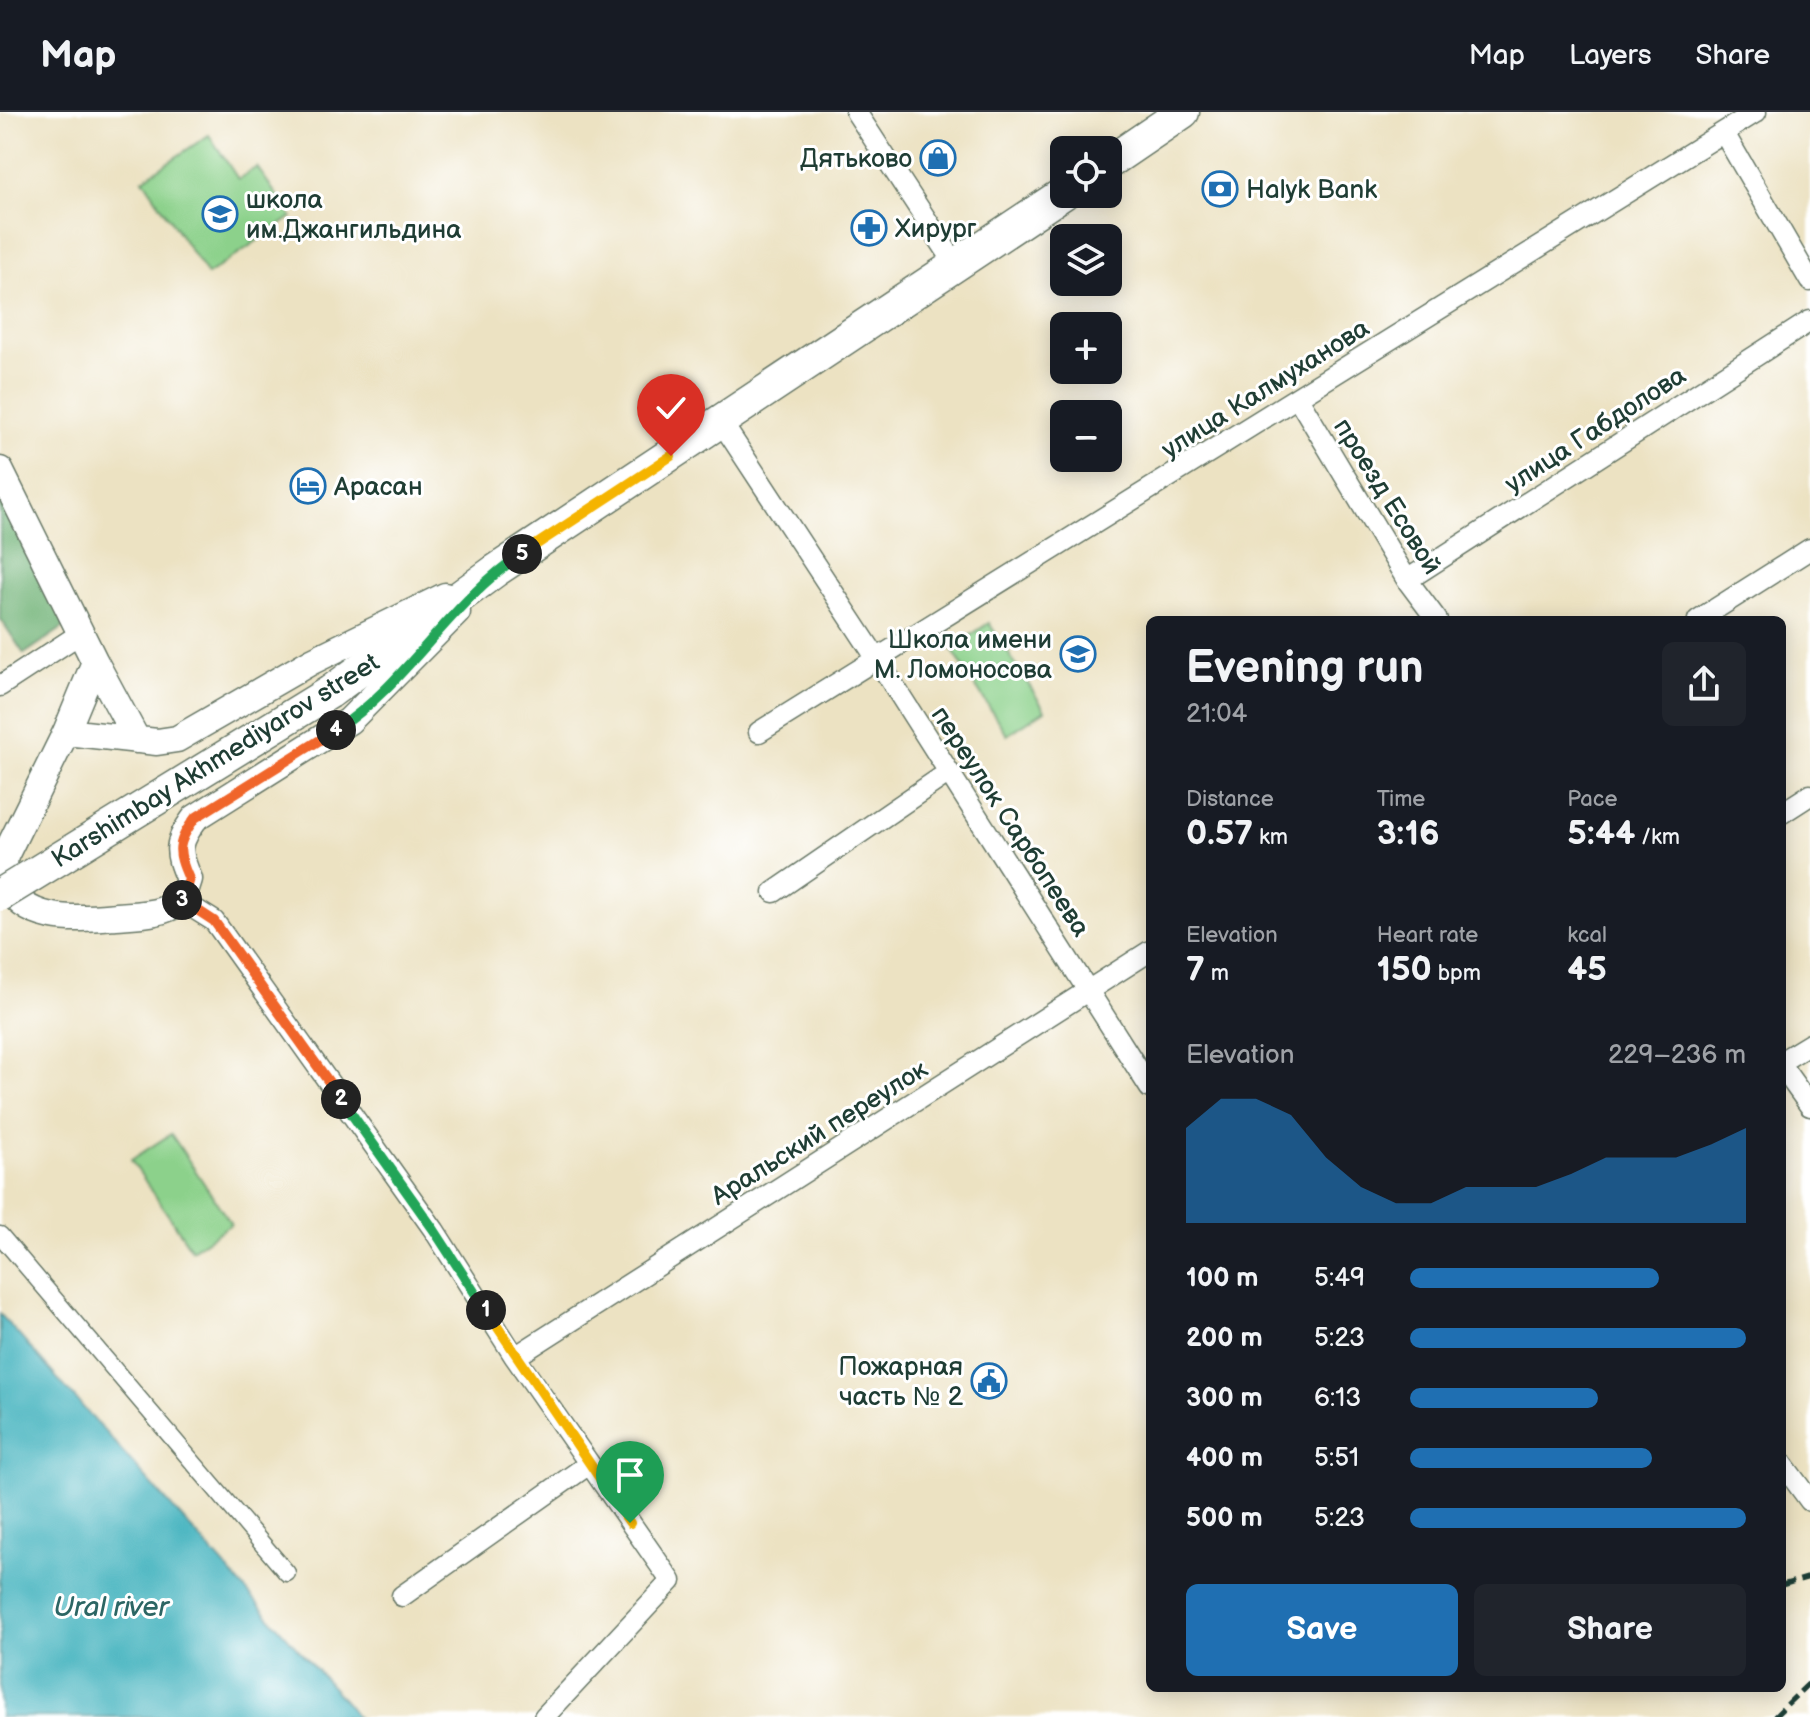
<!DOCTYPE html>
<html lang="en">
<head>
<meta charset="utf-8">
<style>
  :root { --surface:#171b24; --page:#20242c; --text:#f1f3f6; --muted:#9ea1a6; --line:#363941; --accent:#1f6fb2 }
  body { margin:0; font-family:"Balsamiq Sans",sans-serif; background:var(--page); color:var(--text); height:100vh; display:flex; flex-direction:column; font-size:30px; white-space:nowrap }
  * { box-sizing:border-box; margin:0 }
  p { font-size:26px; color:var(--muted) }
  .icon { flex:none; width:44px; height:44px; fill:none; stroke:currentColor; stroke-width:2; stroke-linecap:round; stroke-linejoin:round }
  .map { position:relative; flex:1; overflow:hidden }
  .details { position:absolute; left:1146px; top:504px; width:640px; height:1076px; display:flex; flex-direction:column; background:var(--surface); border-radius:12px; box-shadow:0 4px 20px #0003 }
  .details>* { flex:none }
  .fabs { position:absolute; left:1050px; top:24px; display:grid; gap:16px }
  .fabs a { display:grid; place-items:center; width:72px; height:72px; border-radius:12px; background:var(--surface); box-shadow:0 4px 20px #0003; font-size:40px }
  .pin { position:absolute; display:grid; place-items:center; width:68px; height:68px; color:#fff; margin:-82px -34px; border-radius:50% 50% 50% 0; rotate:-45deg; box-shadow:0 0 8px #0007 }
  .pin .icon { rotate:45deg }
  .km { position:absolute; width:40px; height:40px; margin:-20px; border-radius:50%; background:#222; color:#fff; font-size:22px; line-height:40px; text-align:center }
  .round { display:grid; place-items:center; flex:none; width:84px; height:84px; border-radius:12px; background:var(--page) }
  .overview { display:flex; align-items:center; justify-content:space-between; height:136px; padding:0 40px }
  h1 { font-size:44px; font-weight:700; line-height:60px }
  .figures { display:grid; grid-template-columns:repeat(3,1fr); gap:12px; height:136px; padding:8px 40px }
  .figures div { display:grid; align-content:center }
  .figures b { font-size:34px; font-weight:700 }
  .figures small { font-size:22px; font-weight:400 }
  .figures p { font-size:22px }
  .chart { height:224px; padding:16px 40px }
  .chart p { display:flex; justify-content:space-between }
  .chart svg { width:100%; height:144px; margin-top:8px; fill:var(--accent); opacity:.7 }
  .button { display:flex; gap:16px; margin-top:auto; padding:16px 40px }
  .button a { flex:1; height:92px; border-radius:12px; background:var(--accent); color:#fff; font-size:32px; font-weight:700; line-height:92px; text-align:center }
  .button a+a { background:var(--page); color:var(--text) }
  ul { padding:0 40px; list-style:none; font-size:26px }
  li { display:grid; grid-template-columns:128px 96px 1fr; align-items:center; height:60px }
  li i { height:20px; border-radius:10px; background:var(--accent) }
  header { display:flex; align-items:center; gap:48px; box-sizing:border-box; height:112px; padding:0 40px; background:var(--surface); border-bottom:2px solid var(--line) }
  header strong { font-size:38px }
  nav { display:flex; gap:44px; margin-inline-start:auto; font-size:28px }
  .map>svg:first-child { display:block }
</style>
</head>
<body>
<header>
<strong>Map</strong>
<nav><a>Map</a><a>Layers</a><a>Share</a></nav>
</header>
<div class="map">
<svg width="1810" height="1605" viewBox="0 0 1810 1605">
  <rect width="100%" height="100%" fill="#fff"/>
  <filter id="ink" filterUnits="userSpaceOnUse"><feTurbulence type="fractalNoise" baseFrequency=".0125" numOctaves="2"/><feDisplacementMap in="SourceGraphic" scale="16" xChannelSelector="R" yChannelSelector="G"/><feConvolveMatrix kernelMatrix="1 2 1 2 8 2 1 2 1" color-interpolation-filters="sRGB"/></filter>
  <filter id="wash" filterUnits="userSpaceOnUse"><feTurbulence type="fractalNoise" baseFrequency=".006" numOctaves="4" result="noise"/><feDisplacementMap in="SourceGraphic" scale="32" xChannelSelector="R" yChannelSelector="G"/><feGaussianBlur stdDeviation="1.8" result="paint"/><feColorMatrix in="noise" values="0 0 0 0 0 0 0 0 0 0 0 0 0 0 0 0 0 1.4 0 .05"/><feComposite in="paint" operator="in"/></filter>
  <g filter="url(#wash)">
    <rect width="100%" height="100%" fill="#ece2c2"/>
    <path fill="#8cd18b" stroke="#568760" stroke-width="2" d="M209 23 238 67 257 55 292 105 207 163 143 67Z
      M989 511 1045 598 1007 623 951 536Z
      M171 1022 231 1112 192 1138 131 1048Z"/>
    <path fill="#71b377" stroke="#487856" stroke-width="2" d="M0 379 67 513 24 542 0 506Z"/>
    <path fill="#43b2be" stroke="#317879" stroke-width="2" d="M0 1202 348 1593 357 1605H0Z"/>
  </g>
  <g filter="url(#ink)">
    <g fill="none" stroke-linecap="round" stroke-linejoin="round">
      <defs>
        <path id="pedestrian" d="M0 1123 287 1461"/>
        <path id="minor" d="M856 0 956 153
          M1724 21 1810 169
          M1298 286 1407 468 1437 508
          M722 311 877 547 1150 976
          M1407 468 1810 209
          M1698 508 1810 437
          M0 574 81 521
          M759 620 1756 0
          M1782 701 1810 683
          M774 780 949 660
          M182 789 214 809 434 1118 515 1245 671 1469 544 1605
          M1782 949 1810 932
          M1782 955 1810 994
          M515 1245 1150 839
          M1782 1351 1810 1389
          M402 1484 589 1352"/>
        <path id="tertiary" d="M0 358 95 550 137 628
          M95 550 66 620 5 744C4 752 2 762 5 769 24 813 77 807 116 804 142 802 160 803 182 789L189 767C176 738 177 731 195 706L349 609 457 500
          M66 620 157 630 177 627 312 549 445 484"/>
        <path id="primary" d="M1108 51 1183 0
          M330 580 495 459 1064 81"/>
      </defs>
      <use href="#pedestrian" stroke="#677766" stroke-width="19"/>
      <use href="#minor" stroke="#677766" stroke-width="23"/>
      <use href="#tertiary" stroke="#677766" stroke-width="29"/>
      <use href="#primary" stroke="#677766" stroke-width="35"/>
      <use href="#pedestrian" stroke="#fff" stroke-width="16"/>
      <use href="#minor" stroke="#fff" stroke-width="20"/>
      <use href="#tertiary" stroke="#fff" stroke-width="26"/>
      <use href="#primary" stroke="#fff" stroke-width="32"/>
      <path stroke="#1f3d34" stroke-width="5" stroke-dasharray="12 6" stroke-linecap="butt" d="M1782 1473 1810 1465
        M1774 1605 1810 1570"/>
      <defs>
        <path id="primary-bridge" d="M0 783 330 580"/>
      </defs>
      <use href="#primary-bridge" stroke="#677766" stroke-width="35" stroke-linecap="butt"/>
      <use href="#primary-bridge" stroke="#fff" stroke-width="32"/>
    </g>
  </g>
  <g fill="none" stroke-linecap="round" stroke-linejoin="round" filter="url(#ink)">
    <defs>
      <path id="split-1" d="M486 1198 630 1411"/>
      <path id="split-2" d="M341 987 434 1118 486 1198"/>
      <path id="split-3" d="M182 788 214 809 341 987"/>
      <path id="split-4" d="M182 788 189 767C176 738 177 731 195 706L336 618"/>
      <path id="split-5" d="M336 618C408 571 450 489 522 442"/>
      <path id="split-6" d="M522 442 671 344"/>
    </defs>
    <use href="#split-1" stroke="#fff" stroke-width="16"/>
    <use href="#split-2" stroke="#fff" stroke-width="16"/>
    <use href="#split-3" stroke="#fff" stroke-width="16"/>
    <use href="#split-4" stroke="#fff" stroke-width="16"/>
    <use href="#split-5" stroke="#fff" stroke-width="16"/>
    <use href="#split-6" stroke="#fff" stroke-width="16"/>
    <use href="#split-1" stroke="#f5b400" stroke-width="10"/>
    <use href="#split-2" stroke="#22a559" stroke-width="10"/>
    <use href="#split-3" stroke="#f0652b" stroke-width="10"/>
    <use href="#split-4" stroke="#f0652b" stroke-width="10"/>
    <use href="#split-5" stroke="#22a559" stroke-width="10"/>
    <use href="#split-6" stroke="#f5b400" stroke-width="10"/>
  </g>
  <defs>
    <symbol id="shop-ring" viewBox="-11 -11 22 22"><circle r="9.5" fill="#fff" stroke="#1f6fb2" stroke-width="1.5"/><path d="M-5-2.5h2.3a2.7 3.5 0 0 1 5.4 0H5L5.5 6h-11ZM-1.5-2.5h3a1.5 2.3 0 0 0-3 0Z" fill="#1f6fb2"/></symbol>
    <symbol id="bank-ring" viewBox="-11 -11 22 22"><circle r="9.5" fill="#fff" stroke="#1f6fb2" stroke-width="1.5"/><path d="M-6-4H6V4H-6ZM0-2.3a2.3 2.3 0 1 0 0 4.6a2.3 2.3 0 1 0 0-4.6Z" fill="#1f6fb2"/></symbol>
    <symbol id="school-ring" viewBox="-11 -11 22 22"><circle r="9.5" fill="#fff" stroke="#1f6fb2" stroke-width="1.5"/><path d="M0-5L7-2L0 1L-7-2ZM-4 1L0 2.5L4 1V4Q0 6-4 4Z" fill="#1f6fb2"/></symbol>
    <symbol id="pharmacy-ring" viewBox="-11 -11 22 22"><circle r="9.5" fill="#fff" stroke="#1f6fb2" stroke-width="1.5"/><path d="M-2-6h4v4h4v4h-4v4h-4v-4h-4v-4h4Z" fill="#1f6fb2"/></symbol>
    <symbol id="hotel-ring" viewBox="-11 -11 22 22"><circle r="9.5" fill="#fff" stroke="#1f6fb2" stroke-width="1.5"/><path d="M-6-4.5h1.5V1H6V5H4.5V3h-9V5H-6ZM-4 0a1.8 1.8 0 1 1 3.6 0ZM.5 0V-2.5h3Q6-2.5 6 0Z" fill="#1f6fb2"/></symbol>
    <symbol id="civic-ring" viewBox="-11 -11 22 22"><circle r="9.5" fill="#fff" stroke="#1f6fb2" stroke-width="1.5"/><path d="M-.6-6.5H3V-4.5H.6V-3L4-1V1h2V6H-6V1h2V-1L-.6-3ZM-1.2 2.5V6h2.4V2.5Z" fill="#1f6fb2"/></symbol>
  </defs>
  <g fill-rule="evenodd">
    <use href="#shop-ring" x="918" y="26" width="40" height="40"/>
    <use href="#bank-ring" x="1200" y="57" width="40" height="40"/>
    <use href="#school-ring" x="200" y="82" width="40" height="40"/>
    <use href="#pharmacy-ring" x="849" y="96" width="40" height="40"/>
    <use href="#hotel-ring" x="288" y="354" width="40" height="40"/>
    <use href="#school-ring" x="1058" y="522" width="40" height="40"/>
    <use href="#civic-ring" x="969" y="1249" width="40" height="40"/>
  </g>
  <g text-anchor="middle" stroke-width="6" stroke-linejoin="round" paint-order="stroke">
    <g font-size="26" fill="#1f3d34" stroke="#fff" text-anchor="start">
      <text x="912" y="55" text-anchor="end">Дятьково</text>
      <text x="1246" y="86">Halyk Bank</text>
      <text x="246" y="96">школа<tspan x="246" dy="30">им.Джангильдина</tspan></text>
      <text x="895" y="125">Хирург</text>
      <text x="334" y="383">Арасан</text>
      <text x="1052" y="536" text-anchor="end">Школа имени<tspan x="1052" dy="30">М. Ломоносова</tspan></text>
      <text x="963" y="1263" text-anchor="end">Пожарная<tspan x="963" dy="30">часть № 2</tspan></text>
    </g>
    <g font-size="26" fill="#1f3d34" stroke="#fff">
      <text transform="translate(1265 276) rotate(-32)" y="9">улица Калмуханова</text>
      <text transform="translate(1595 317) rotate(-33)" y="9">улица Габдолова</text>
      <text transform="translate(1388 384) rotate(58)" y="9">проезд Есовой</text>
      <text transform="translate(215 648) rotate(-32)" y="9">Karshimbay Akhmediyarov street</text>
      <text transform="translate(1011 709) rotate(57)" y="9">переулок Сарбопеева</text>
      <text transform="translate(819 1020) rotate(-32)" y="9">Аральский переулок</text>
    </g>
    <g font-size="28" font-style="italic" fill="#2c6664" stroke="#fff">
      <text x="111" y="1504">Ural river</text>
    </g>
  </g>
</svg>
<div class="fabs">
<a><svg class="icon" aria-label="locate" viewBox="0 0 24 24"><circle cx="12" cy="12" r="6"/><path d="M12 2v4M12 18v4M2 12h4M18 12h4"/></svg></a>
<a><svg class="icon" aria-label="layers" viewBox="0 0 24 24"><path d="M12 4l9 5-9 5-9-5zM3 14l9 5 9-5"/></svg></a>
<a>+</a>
<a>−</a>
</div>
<div class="pin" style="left:630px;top:1411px;background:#1e9e55"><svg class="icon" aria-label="arrive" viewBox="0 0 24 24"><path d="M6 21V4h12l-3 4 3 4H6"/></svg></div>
<div class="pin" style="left:671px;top:344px;background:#d93025"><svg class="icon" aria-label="check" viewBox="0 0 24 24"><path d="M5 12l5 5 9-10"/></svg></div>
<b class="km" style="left:486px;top:1198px">1</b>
<b class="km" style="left:341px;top:987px">2</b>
<b class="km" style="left:182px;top:788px">3</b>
<b class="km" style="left:336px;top:618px">4</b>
<b class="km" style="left:522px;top:442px">5</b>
<section class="details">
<div class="overview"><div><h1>Evening run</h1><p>21:04</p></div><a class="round"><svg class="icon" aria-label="share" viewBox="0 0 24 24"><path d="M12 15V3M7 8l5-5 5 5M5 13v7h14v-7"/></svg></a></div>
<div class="figures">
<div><p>Distance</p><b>0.57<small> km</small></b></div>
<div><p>Time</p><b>3:16</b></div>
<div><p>Pace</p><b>5:44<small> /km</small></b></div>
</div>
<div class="figures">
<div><p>Elevation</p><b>7<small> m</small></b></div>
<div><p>Heart rate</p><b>150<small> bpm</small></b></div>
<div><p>kcal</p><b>45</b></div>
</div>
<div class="chart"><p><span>Elevation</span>229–236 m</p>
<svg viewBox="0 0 160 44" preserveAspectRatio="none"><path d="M0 44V15L10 6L20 6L30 11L40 24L50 33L60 38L70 38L80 33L90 33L100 33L110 29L120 24L130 24L140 24L150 20L160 15V44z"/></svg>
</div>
<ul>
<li><b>100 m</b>5:49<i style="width:74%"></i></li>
<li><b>200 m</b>5:23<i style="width:100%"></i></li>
<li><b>300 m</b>6:13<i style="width:56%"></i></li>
<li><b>400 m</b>5:51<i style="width:72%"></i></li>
<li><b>500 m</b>5:23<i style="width:100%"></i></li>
</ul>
<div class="button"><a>Save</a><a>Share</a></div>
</section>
</div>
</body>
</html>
